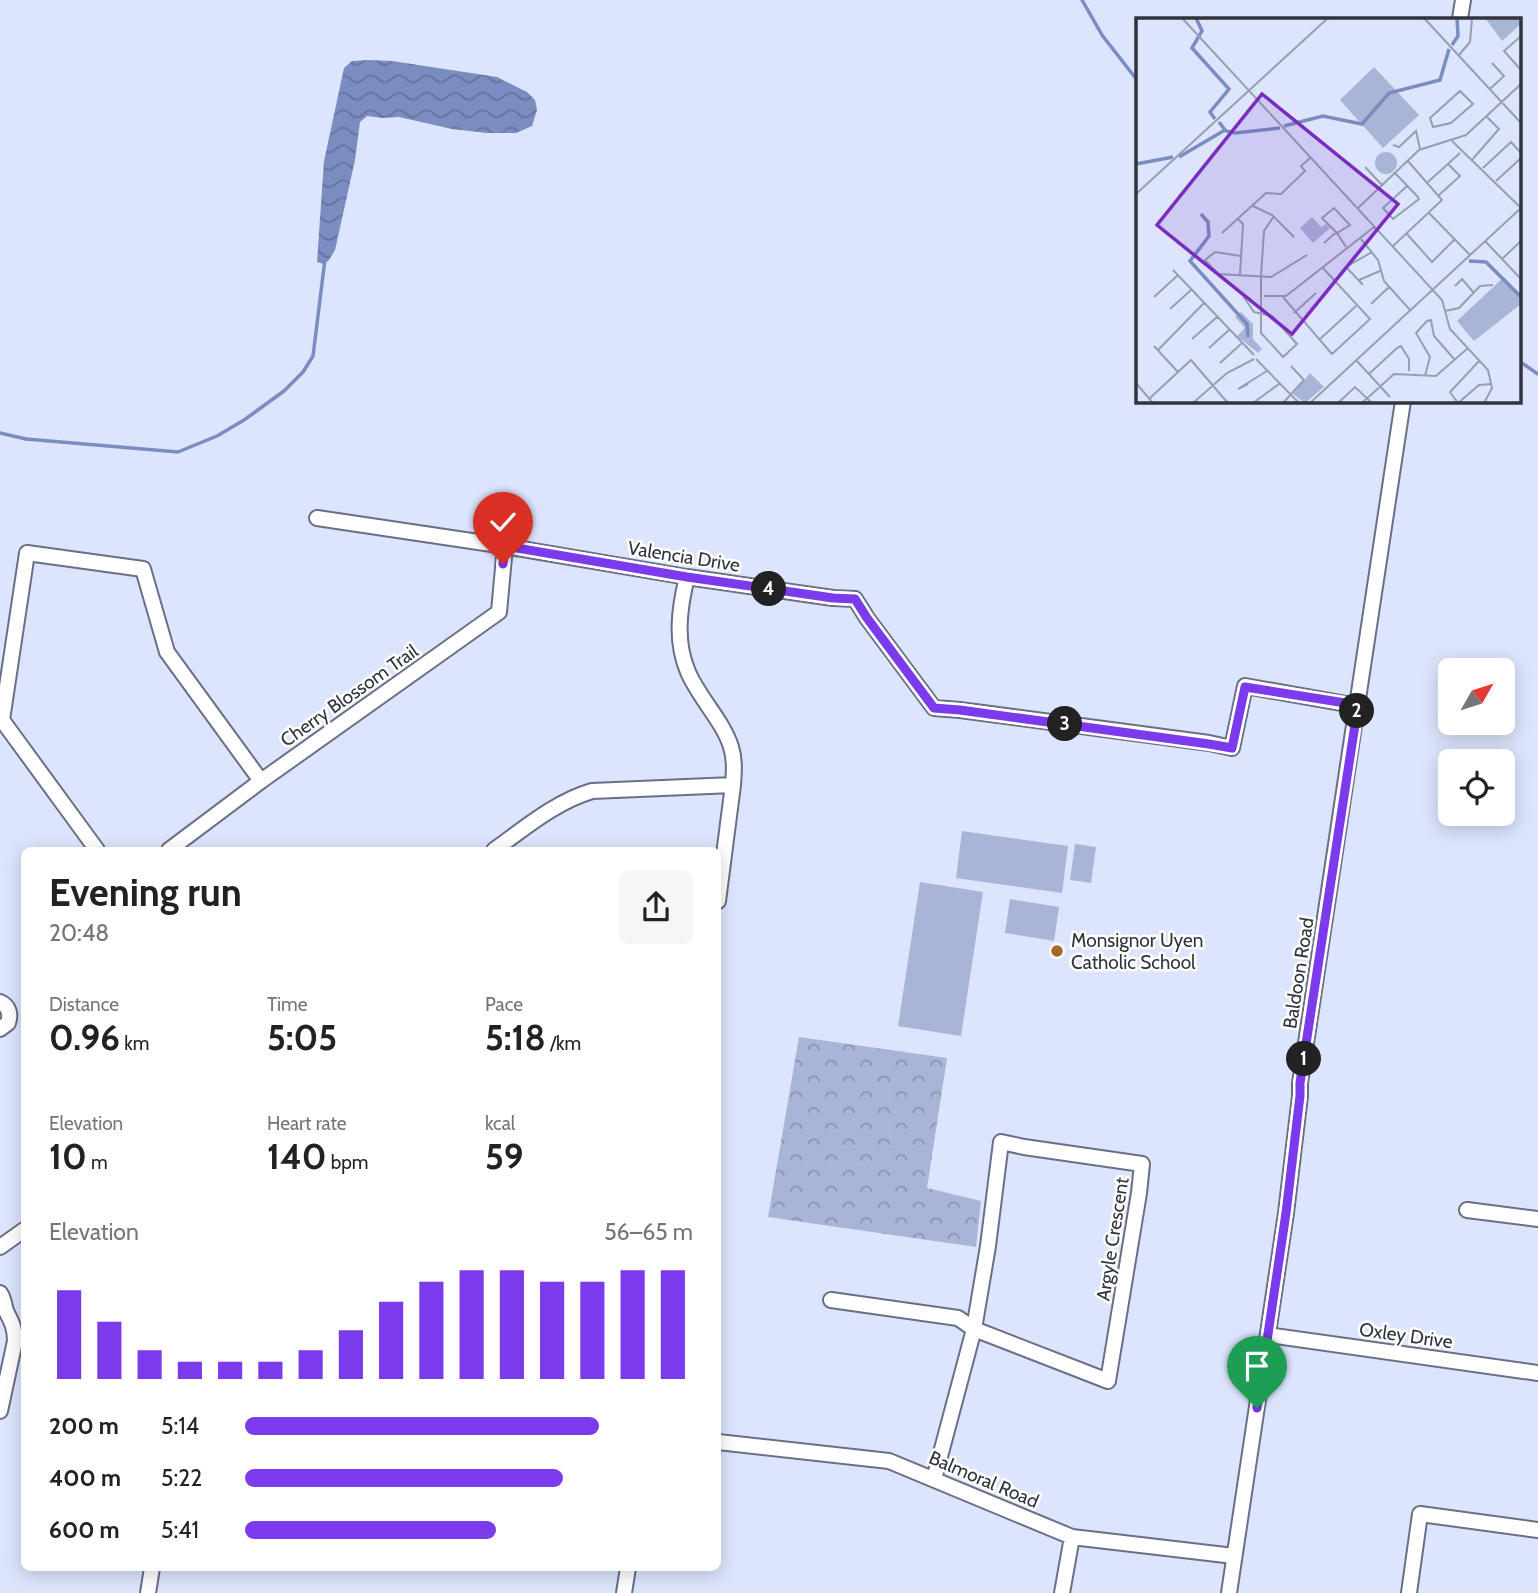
<!DOCTYPE html>
<html lang="en">
<head>
<meta charset="utf-8">
<style>
  :root { --surface:#fff; --page:#f6f6f6; --text:#222; --muted:#767676; --accent:#7c3aed }
  body { margin:0; font-family:Cabin,sans-serif; background:var(--page); color:var(--text); height:100vh; display:flex; flex-direction:column; font-size:26px; white-space:nowrap }
  * { box-sizing:border-box; margin:0 }
  p { font-size:23px; color:var(--muted) }
  .icon { flex:none; width:38px; height:38px; fill:none; stroke:currentColor; stroke-width:2; stroke-linecap:round; stroke-linejoin:round }
  .map { position:relative; flex:1; overflow:hidden }
  .details { position:absolute; left:21px; top:847px; width:700px; height:724px; display:flex; flex-direction:column; background:var(--surface); border-radius:10px; box-shadow:0 4px 18px #0003 }
  .details>* { flex:none }
  .needle { width:46px; rotate:51deg }
  .controls { position:absolute; left:1438px; top:658px; display:grid; gap:14px }
  .controls a { display:grid; place-items:center; width:77px; height:77px; border-radius:10px; background:var(--surface); box-shadow:0 4px 18px #0003; font-size:35px }
  .pin { position:absolute; display:grid; place-items:center; width:60px; height:60px; color:#fff; margin:-72px -30px; border-radius:50% 50% 50% 0; rotate:-45deg; box-shadow:0 0 7px #0007 }
  .pin .icon { rotate:45deg }
  .km { position:absolute; width:35px; height:35px; margin:-18px; border-radius:50%; background:#222; color:#fff; font-size:19px; line-height:35px; text-align:center }
  .round { display:grid; place-items:center; flex:none; width:74px; height:74px; border-radius:10px; background:var(--page) }
  .head { display:flex; align-items:center; justify-content:space-between; height:119px; padding:0 28px }
  h1 { font-size:38px; font-weight:700; line-height:52px }
  .metrics { display:grid; grid-template-columns:repeat(3,1fr); gap:10px; height:119px; padding:7px 28px }
  .metrics div { display:grid; align-content:center }
  .metrics b { font-size:35px; font-weight:700 }
  .metrics small { font-size:19px; font-weight:400 }
  .metrics p { font-size:19px }
  .chart { height:196px; padding:14px 28px }
  .chart p { display:flex; justify-content:space-between }
  .chart svg { width:100%; height:126px; margin-top:7px; stroke:var(--accent); stroke-width:6 }
  ul { padding:0 28px; list-style:none; font-size:23px }
  li { display:grid; grid-template-columns:112px 84px 1fr; align-items:center; height:52px }
  li i { height:18px; border-radius:9px; background:var(--accent) }
  .map>svg:first-child { display:block }
</style>
</head>
<body>
<div class="map">
<svg width="1538" height="1593" viewBox="0 0 1538 1593">
  <defs>
    <pattern id="park-crowns" width="20" height="18" patternUnits="userSpaceOnUse" patternTransform="scale(1.75)"><rect width="20" height="18" fill="#a9b5d7"/><path d="M2 6a3 3 0 1 1 6 0M12 15a3 3 0 1 1 6 0" fill="none" stroke="#8a94b0"/></pattern>
    <pattern id="water-waves" width="16" height="10" patternUnits="userSpaceOnUse" patternTransform="scale(1.75)"><rect width="16" height="10" fill="#7b8cc0"/><path d="M0 5q4-4 8 0t8 0" fill="none" stroke="#65739d"/></pattern>
  </defs>
  <rect width="100%" height="100%" fill="#dce5fd"/>
  <path fill="#a9b5d7" d="M962 831 1068 846 1062 893 956 878Z
    M1075 844 1096 847 1091 883 1070 880Z
    M920 882 983 892 961 1036 898 1026Z
    M1010 899 1059 907 1054 941 1005 933Z"/>
  <path fill="url(#park-crowns)" d="M799 1037 947 1058 927 1188 981 1201 976 1247 768 1217Z"/>
  <path fill="url(#water-waves)" d="M368 60 392 61 497 77 527 92 535 100 537 110 532 126 516 133H487L452 129 399 117 382 118 367 116 360 122 355 160 335 250 329 260 324 264 317 262 324 161 344 68 352 61Z"/>
  <g fill="none" stroke-linecap="round" stroke-linejoin="round">
    <path stroke="#7b8cc0" stroke-width="3.5" d="M1082 0 1102 35 1137 80
      M1519 361 1538 374
      M0 433 26 439 178 452 217 436 244 420 284 391 303 372 313 356 325 259"/>
    <defs>
      <path id="minor" d="M1460 19 1463 0
        M317 518 505 546 687 577 833 598 855 599 867 618 934 708 960 710 1209 743 1232 748 1245 686 1358 706
        M687 577C679 609 675 642 688 672 699 698 723 721 731 747 735 760 734 772 733 785L718 901
        M97 850 2 720 27 553 143 569 167 652 261 781
        M169 850 261 781 499 612 505 546
        M494 850C525 828 555 802 592 791L733 785
        M0 1002C9 1006 11 1014 8 1023L0 1029
        M1467 1210 1538 1219
        M0 1247 24 1230
        M0 1293C4 1299 4 1304 6 1311 12 1323 15 1328 15 1341L0 1411
        M831 1300 958 1318 974 1329 1108 1381 1139 1193 1142 1164 1024 1147 1001 1142 988 1246 974 1329 934 1479
        M1268 1335 1538 1373
        M718 1442 889 1461 1072 1537 1234 1556
        M148 1593 152 1568
        M624 1593 628 1568
        M1062 1593 1072 1537
        M1229 1593 1286 1213 1300 1096V1083L1403 401
        M1409 1593 1420 1514 1538 1530"/>
    </defs>
    <use href="#minor" stroke="#697086" stroke-width="18"/>
    <use href="#minor" stroke="#fff" stroke-width="14"/>
  </g>
  <g fill="none" stroke-linecap="round" stroke-linejoin="round">
    <defs>
      <path id="route" d="M503 564 505 546 687 577 833 598 855 599 867 618 934 708 960 710 1209 744 1232 748 1245 687 1358 705 1300 1083V1096L1286 1213 1257 1408"/>
    </defs>
    <use href="#route" stroke="#fff" stroke-width="14"/>
    <use href="#route" stroke="#7c3aed" stroke-width="9"/>
  </g>
  <circle fill="#a6672d" stroke="#fff" stroke-width="2.5" cx="1057" cy="951" r="7"/>
  <g text-anchor="middle" stroke-width="5" stroke-linejoin="round" paint-order="stroke">
    <g font-size="19" fill="#31343d" stroke="#fff">
      <text transform="translate(684 556) rotate(9)" y="7">Valencia Drive</text>
      <text transform="translate(349 695) rotate(-35)" y="7">Cherry Blossom Trail</text>
      <text transform="translate(1298 973) rotate(-81)" y="7">Baldoon Road</text>
      <text transform="translate(1112 1239) rotate(-81)" y="7">Argyle Crescent</text>
      <text transform="translate(1406 1335) rotate(8)" y="7">Oxley Drive</text>
      <text transform="translate(984 1479) rotate(23)" y="7">Balmoral Road</text>
    </g>
    <g font-size="19" fill="#31343d" stroke="#fff" text-anchor="start">
      <text x="1071" y="947">Monsignor Uyen<tspan x="1071" dy="22">Catholic School</tspan></text>
    </g>
  </g>
  <g transform="translate(1136 18)">
    <rect width="385" height="385" fill="#dce5fd"/>
    <path d="M174 355 188 369 169 385 157 376Z" fill="#a9b5d7"/>
    <path d="M238 49 283 97 247 130 204 82Z" fill="#a9b5d7"/>
    <path d="M349 0H385V6L366 23ZM239 145a11 11 0 1 1 22 0a11 11 0 1 1-22 0ZM176 199 185 209 190 206 194 210 177 225 164 210ZM368 259 385 277V286L338 323 321 303ZM105 294 117 306V321L126 331 122 335 101 318 109 310 99 299Z" fill="#a9b5d7"/>
    <path fill="none" stroke="#7b8cc0" stroke-width="3.5" d="M60 0 66 13 56 30 93 71 74 94 79 101M316 27 322 18 321 0M83 104 90 113 99 115 144 110M148 108 187 98 226 106 253 75 304 62 313 31M43 139 89 112M0 146 37 139M65 196 72 204 73 218 54 243 111 306 112 319M333 243 350 244 385 279"/>
    <path fill="none" stroke="#989eb0" stroke-width="2" d="M46 0 306 282 314 311 352 352 356 370 348 385M288 0 385 105M385 18 368 33 385 52M323 37 334 24 336 0M354 71 368 58 356 45M324 73 337 86 315 105 297 109 294 100ZM316 123 385 190M257 127 263 129 280 113 284 131M335 143 363 111 350 98M229 149 246 167M347 150 375 124 385 135M258 154 281 178 283 181 257 201 247 190 271 168M360 163 385 140M292 164 324 135M0 176 192 0M303 177 324 158 312 146M117 188 136 197 158 219M221 191 283 132 330 117 385 66M293 195 334 237M102 201 107 206 104 256M86 215 130 175 145 176 169 153 165 148 174 140M271 216 296 244 319 221M225 221 242 242 248 263 274 292M349 223 385 261M188 225 198 216 201 215 214 207 198 190 186 200 201 215 210 229M256 229 306 182 271 142M105 238 79 234 69 242 82 256 135 259 171 237M366 241 385 223M37 252 118 337M223 262 244 253M227 267 210 249 236 234M319 268 326 261 338 275M107 278 118 294 136 298 161 326 147 339 138 329M128 278H150L238 209M18 279 42 257M147 279 196 336 234 301 186 249M235 286 253 269M34 291 55 272M309 293 323 290 344 268 357 267M158 295 180 275M291 303 295 302 298 318 319 342M56 321 81 299M183 322 220 288M18 328 42 354M138 329 125 315V258L128 213 138 198M73 330 93 312M261 330 265 328 273 341V353M22 332 68 285M120 341 163 385M220 342 254 379M344 342 314 374 322 385 343 367 356 366M84 345 106 325M233 356 261 330M289 358 294 339 280 315 291 303M0 365 17 385M112 366 102 371 131 353M14 380 55 342 91 384M57 385 91 355 118 341M117 385 143 366M147 385 168 362 155 348M174 385 385 190M202 385 219 369 236 385M226 385 258 356 300 358 332 330"/>
    <path fill="#7b2cbf" fill-opacity="0.15" stroke="#7b2cbf" stroke-width="3.5" d="M126 76 262 186 156 316 21 207Z"/>
    <rect width="385" height="385" fill="none" stroke="#31343d" stroke-width="3.5"/>
  </g>
</svg>
<div class="controls">
<a><svg class="needle" viewBox="-14 -14 28 28"><path d="M0-13l5 13h-10z" fill="#e53935"/><path d="M0 13l5-13h-10z" fill="#767676"/></svg></a>
<a><svg class="icon" aria-label="locate" viewBox="0 0 24 24"><circle cx="12" cy="12" r="6"/><path d="M12 2v4M12 18v4M2 12h4M18 12h4"/></svg></a>
</div>
<div class="pin" style="left:1257px;top:1408px;background:#1e9e55"><svg class="icon" aria-label="arrive" viewBox="0 0 24 24"><path d="M6 21V4h12l-3 4 3 4H6"/></svg></div>
<div class="pin" style="left:503px;top:564px;background:#d93025"><svg class="icon" aria-label="check" viewBox="0 0 24 24"><path d="M5 12l5 5 9-10"/></svg></div>
<b class="km" style="left:1304px;top:1059px">1</b>
<b class="km" style="left:1357px;top:711px">2</b>
<b class="km" style="left:1065px;top:724px">3</b>
<b class="km" style="left:769px;top:589px">4</b>
<section class="details">
<div class="head"><div><h1>Evening run</h1><p>20:48</p></div><a class="round"><svg class="icon" aria-label="share" viewBox="0 0 24 24"><path d="M12 15V3M7 8l5-5 5 5M5 13v7h14v-7"/></svg></a></div>
<div class="metrics">
<div><p>Distance</p><b>0.96<small> km</small></b></div>
<div><p>Time</p><b>5:05</b></div>
<div><p>Pace</p><b>5:18<small> /km</small></b></div>
</div>
<div class="metrics">
<div><p>Elevation</p><b>10<small> m</small></b></div>
<div><p>Heart rate</p><b>140<small> bpm</small></b></div>
<div><p>kcal</p><b>59</b></div>
</div>
<div class="chart"><p><span>Elevation</span>56–65 m</p>
<svg viewBox="0 0 160 44" preserveAspectRatio="none"><path d="M5 44V13M15 44V24M25 44V34M35 44V38M45 44V38M55 44V38M65 44V34M75 44V27M85 44V17M95 44V10M105 44V6M115 44V6M125 44V10M135 44V10M145 44V6M155 44V6"/></svg>
</div>
<ul>
<li><b>200 m</b>5:14<i style="width:79%"></i></li>
<li><b>400 m</b>5:22<i style="width:71%"></i></li>
<li><b>600 m</b>5:41<i style="width:56%"></i></li>
</ul>
</section>
</div>
</body>
</html>
